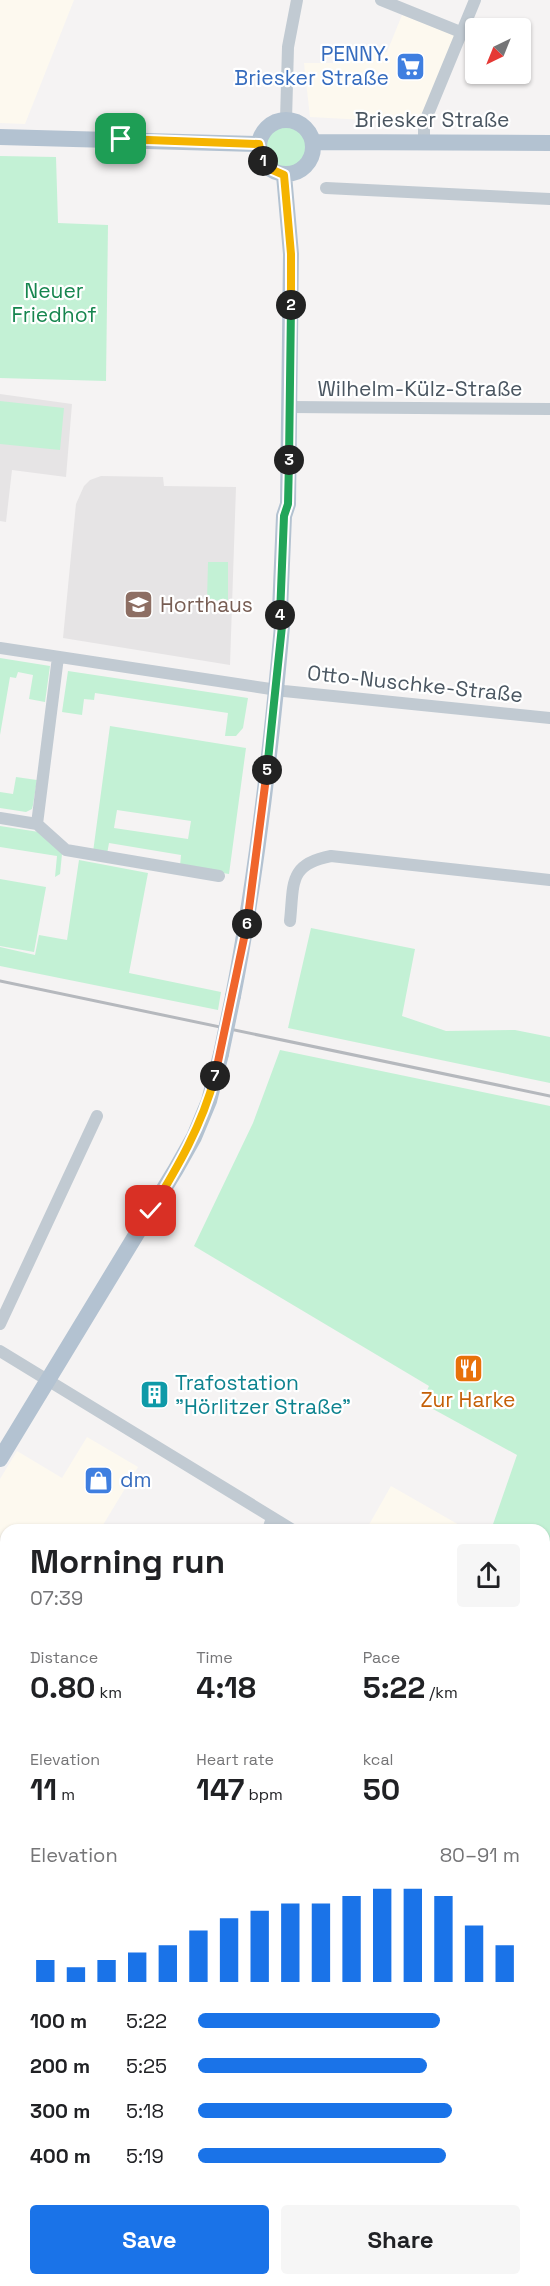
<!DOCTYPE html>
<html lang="en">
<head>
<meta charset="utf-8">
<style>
  :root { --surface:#fff; --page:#f6f6f6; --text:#202124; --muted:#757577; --accent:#1a73e8 }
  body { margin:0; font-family:"Space Grotesk",sans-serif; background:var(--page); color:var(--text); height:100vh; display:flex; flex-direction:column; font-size:22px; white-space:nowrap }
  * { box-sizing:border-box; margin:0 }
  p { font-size:20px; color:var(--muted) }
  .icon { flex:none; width:33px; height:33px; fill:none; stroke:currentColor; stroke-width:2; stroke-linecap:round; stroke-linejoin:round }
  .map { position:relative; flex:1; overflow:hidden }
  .details { position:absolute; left:0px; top:1524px; width:550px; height:762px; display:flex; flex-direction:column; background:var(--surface); border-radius:18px 18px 0 0; box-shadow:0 2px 4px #0004 }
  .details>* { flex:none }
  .needle { width:39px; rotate:223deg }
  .controls { position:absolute; left:465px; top:18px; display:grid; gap:12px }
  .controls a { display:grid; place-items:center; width:66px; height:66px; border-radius:6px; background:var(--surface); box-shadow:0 2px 4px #0004; font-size:30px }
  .pin { position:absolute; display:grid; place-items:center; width:51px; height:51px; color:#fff; margin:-26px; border-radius:12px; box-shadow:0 3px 9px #0006 }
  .km { position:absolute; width:30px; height:30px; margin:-15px; border-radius:50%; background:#222; color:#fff; font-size:16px; line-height:30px; text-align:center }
  .round { display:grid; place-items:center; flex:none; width:63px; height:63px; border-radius:6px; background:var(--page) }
  .headline { display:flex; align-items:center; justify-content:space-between; height:102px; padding:0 30px }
  h1 { font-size:33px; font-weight:600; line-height:45px }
  .stats { display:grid; grid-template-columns:repeat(3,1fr); gap:9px; height:102px; padding:6px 30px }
  .stats div { display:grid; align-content:center }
  .stats b { font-size:30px; font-weight:600 }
  .stats small { font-size:16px; font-weight:400 }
  .stats p { font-size:16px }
  .chart { height:168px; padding:12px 30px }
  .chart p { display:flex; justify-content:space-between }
  .chart svg { width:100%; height:108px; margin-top:6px; stroke:var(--accent); stroke-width:6 }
  .button { display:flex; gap:12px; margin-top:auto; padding:12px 30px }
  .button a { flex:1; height:69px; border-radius:6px; background:var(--accent); color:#fff; font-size:24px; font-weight:600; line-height:69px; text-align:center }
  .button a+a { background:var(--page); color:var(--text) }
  ul { padding:0 30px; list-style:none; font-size:20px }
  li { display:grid; grid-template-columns:96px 72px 1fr; align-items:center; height:45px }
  li i { height:15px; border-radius:8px; background:var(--accent) }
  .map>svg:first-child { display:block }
</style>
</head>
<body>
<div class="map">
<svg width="550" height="2286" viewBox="0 0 550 2286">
  <rect width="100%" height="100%" fill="#f5f3f3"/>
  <path fill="#fdf9ef" d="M0 0H74L25 124 0 123Z
    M402 15 457 36 421 123 310 117 304 63H347L352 51 387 52Z
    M87 1437 138 1467 100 1530H6V1612L0 1608V1479L17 1451 62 1478Z
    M391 1486 468 1530H366Z"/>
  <path fill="#e6e4e5" d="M0 394 72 404 66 477 12 470 6 522 0 521Z
    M101 476 163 477 164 486 236 487 230 665 63 638 76 504 84 486 90 480Z"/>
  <path fill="#c3f1d5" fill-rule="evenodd" d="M264 148a22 22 0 1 1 44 0a22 22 0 1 1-44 0Z
    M0 156 56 157 58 223 108 225 106 381 0 378Z
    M0 401 64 408 60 450 0 444Z
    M208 562H228V601L207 600Z
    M0 658 50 666 45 702 29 699 33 675 18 672 16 678 10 677 0 735Z
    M68 671 248 698 243 728 236 736H225L228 713 95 693 94 700 84 699 82 715 62 712Z
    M110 726 246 748 229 874 180 866 181 855 109 843 107 854 93 852ZM117 810 191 821 188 839 114 828Z
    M16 777 37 780 33 805 32 809 26 812 0 808V792L13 794Z
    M0 826 39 832 62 854 60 874 55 877 57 856 0 847Z
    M79 860 148 873 129 973 221 992 218 1010 0 966V947L35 955 39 935 67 940Z
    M0 879 46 887 34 952 0 946Z
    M311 928 415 949 402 1016 446 1031 515 1030 550 1037V1083L288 1028Z
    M280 1050 550 1106V1651L544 1648V1530H491L517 1455 433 1409 437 1402 425 1395 429 1386 194 1246 253 1123Z
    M30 2280H453L451 2286H28Z"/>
  <path fill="#90daee" d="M550 2079V2169L545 2181V2081Z"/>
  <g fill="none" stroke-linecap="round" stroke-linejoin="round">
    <path stroke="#c1cad2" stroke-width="12" d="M381 0 463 33
      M286 120 288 47 297 0
      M424 142V126L428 114 475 0
      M326 188 550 199
      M291 407 550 409
      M0 648 284 691 550 718
      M0 818 37 824
      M37 824 66 850 219 876
      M37 824 58 657
      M290 921C294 884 288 864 331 856L550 880
      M0 1324 97 1116
      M0 1351 293 1530
      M268 1530 272 1518
      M0 1618 6 1622
      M544 1678 550 1681
      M20 2286 22 2280"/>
    <path stroke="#b3c2d1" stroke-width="16" d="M259 147a27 27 0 1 1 54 0a27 27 0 1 1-54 0Z
      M0 137 259 144
      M314 142 550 143
      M233 996C257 874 271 750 282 626L280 610 284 516 288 504 291 254 284 175
      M0 1459 176 1169 194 1137 209 1101 221 1054"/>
    <path stroke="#b5b8bd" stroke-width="3" d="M0 981 550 1096"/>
    <path stroke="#b3c2d1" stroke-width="16" d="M221 1054 233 996"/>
  </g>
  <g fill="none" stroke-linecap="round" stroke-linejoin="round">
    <defs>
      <path id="split-1" d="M121 139 259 144 263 161"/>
      <path id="split-2" d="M263 161 268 168 284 175 291 254V305"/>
      <path id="split-3" d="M289 460 291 305"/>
      <path id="split-4" d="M280 615 284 516 288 504 289 460"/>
      <path id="split-5" d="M267 770 282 626 280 615"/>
      <path id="split-6" d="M247 924 267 770"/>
      <path id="split-7" d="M215 1076 247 924"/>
      <path id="split-8" d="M151 1211C177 1168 202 1126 215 1076"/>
    </defs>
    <use href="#split-1" stroke="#fff" stroke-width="12"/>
    <use href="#split-2" stroke="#fff" stroke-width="12"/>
    <use href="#split-3" stroke="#fff" stroke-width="12"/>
    <use href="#split-4" stroke="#fff" stroke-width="12"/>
    <use href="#split-5" stroke="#fff" stroke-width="12"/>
    <use href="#split-6" stroke="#fff" stroke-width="12"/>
    <use href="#split-7" stroke="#fff" stroke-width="12"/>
    <use href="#split-8" stroke="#fff" stroke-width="12"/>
    <use href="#split-1" stroke="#f5b400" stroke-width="8"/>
    <use href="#split-2" stroke="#f5b400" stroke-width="8"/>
    <use href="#split-3" stroke="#22a559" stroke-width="8"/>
    <use href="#split-4" stroke="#22a559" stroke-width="8"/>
    <use href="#split-5" stroke="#22a559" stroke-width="8"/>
    <use href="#split-6" stroke="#f0652b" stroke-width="8"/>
    <use href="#split-7" stroke="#f0652b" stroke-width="8"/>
    <use href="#split-8" stroke="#f5b400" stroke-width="8"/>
  </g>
  <defs>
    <symbol id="supermarket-square" viewBox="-11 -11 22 22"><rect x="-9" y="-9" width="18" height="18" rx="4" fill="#3f7fe0" stroke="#fff"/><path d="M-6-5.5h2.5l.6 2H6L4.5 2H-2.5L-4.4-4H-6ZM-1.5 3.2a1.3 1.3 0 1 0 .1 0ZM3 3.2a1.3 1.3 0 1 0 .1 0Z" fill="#fff"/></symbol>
    <symbol id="school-square" viewBox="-11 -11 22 22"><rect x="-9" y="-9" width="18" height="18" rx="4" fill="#8d6e63" stroke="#fff"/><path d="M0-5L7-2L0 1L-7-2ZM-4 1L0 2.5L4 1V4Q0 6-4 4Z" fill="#fff"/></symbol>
    <symbol id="restaurant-square" viewBox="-11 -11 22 22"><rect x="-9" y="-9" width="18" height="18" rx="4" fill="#e8710a" stroke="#fff"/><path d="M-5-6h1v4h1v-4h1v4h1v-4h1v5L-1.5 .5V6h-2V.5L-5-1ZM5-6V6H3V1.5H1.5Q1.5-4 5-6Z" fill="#fff"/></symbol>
    <symbol id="building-square" viewBox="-11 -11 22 22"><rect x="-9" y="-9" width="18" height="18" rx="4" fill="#0f9aa8" stroke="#fff"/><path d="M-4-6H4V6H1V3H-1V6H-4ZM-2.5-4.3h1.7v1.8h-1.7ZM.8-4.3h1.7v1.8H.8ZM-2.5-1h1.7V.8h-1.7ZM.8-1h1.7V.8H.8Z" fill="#fff"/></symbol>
    <symbol id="shop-square" viewBox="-11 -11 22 22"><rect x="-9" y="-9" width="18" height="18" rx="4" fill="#3f7fe0" stroke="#fff"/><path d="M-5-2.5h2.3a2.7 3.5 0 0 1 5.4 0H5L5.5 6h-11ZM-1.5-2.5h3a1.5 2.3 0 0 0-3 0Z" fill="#fff"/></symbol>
  </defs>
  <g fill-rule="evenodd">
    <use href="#supermarket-square" x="394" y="50" width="33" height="33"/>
    <use href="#school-square" x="122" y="588" width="33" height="33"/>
    <use href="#restaurant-square" x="452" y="1352" width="33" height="33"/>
    <use href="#building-square" x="138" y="1378" width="33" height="33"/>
    <use href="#shop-square" x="82" y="1464" width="33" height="33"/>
  </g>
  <g text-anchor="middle" stroke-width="4.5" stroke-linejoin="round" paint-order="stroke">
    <g font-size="21" fill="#366cbe" stroke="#fff" text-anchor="end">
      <text x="389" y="61">PENNY.<tspan x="389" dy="24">Briesker Straße</tspan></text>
      <text x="120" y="1487" text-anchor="start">dm</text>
    </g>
    <g font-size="21" fill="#4a5661" stroke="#fff">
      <text x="432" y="127">Briesker Straße</text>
      <text x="420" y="396">Wilhelm-Külz-Straße</text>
      <text transform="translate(415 684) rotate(6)" y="7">Otto-Nuschke-Straße</text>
    </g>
    <g font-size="21" fill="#17864f" stroke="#fff">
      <text x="54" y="298">Neuer<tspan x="54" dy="24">Friedhof</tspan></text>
    </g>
    <g font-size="21" fill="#785e54" stroke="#fff" text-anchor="start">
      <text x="160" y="612">Horthaus</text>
    </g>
    <g font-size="21" fill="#0d838f" stroke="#fff" text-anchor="start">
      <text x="175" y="1390">Trafostation<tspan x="175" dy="24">"Hörlitzer Straße"</tspan></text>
    </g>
    <g font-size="21" fill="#c56008" stroke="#fff">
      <text x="468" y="1407">Zur Harke</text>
    </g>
  </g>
</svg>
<div class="controls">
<a><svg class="needle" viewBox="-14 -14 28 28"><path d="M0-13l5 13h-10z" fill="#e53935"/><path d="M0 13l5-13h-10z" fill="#757577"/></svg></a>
</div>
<div class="pin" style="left:121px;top:139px;background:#1e9e55"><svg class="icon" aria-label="arrive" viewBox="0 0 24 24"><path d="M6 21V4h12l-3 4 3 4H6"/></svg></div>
<div class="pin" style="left:151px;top:1211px;background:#d93025"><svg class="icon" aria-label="check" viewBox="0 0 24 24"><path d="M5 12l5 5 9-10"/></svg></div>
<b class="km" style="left:263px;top:161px">1</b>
<b class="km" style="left:291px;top:305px">2</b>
<b class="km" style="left:289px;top:460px">3</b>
<b class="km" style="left:280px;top:615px">4</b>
<b class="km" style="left:267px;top:770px">5</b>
<b class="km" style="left:247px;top:924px">6</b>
<b class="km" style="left:215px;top:1076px">7</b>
<section class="details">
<div class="headline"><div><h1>Morning run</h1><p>07:39</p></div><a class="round"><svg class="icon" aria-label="share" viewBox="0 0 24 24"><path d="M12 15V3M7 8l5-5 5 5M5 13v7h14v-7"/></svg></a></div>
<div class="stats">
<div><p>Distance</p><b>0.80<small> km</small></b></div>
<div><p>Time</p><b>4:18</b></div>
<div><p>Pace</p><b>5:22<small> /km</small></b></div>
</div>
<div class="stats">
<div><p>Elevation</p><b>11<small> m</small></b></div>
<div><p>Heart rate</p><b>147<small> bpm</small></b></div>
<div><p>kcal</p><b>50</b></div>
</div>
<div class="chart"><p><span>Elevation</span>80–91 m</p>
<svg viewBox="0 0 160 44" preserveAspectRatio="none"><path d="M5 44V35M15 44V38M25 44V35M35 44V32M45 44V29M55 44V23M65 44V18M75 44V15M85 44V12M95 44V12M105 44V9M115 44V6M125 44V6M135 44V9M145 44V21M155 44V29"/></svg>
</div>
<ul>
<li><b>100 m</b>5:22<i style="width:75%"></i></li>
<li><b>200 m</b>5:25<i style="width:71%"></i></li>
<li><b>300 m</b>5:18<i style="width:79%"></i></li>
<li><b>400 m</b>5:19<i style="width:77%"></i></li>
</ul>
<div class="button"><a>Save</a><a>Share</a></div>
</section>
</div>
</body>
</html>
